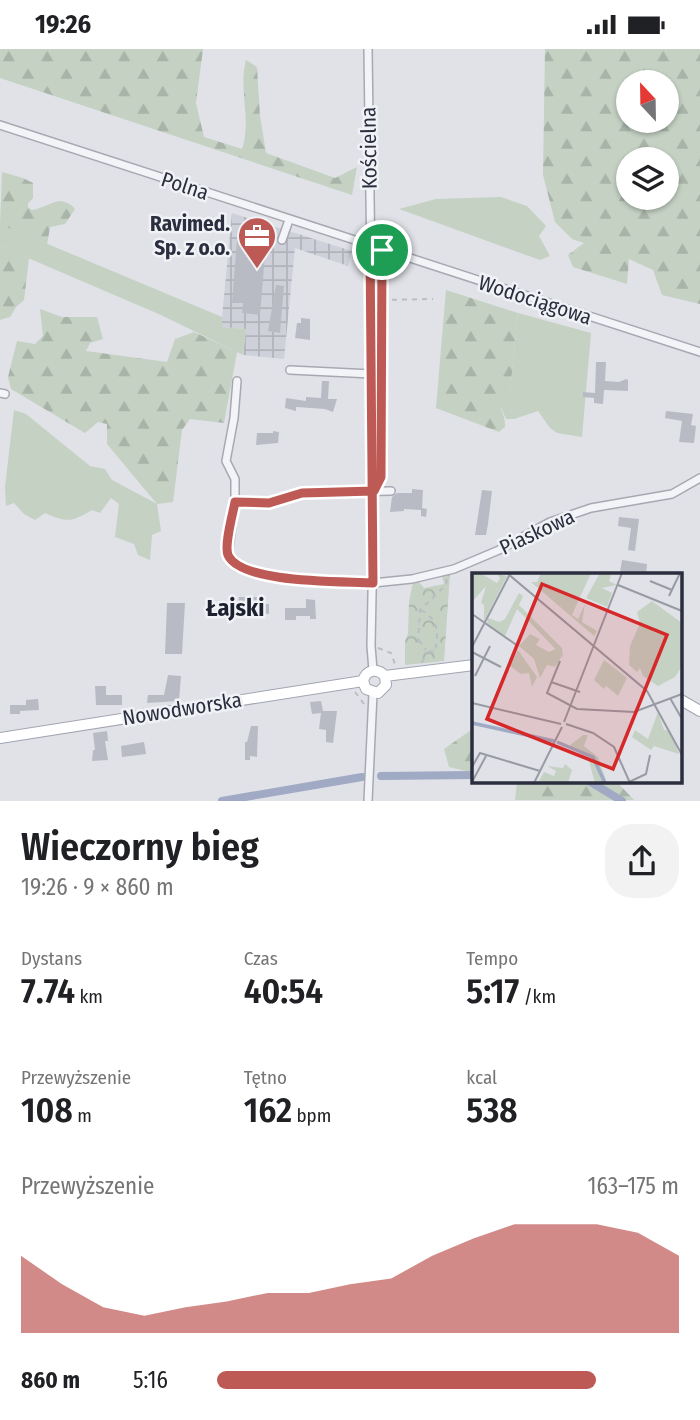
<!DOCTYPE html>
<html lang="pl">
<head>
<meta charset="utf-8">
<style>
  :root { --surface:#fff; --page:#f2f2f2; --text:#202124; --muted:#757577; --accent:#be5a55 }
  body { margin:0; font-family:"Fira Sans Condensed",sans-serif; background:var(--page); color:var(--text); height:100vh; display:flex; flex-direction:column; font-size:26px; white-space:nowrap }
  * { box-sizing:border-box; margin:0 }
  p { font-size:23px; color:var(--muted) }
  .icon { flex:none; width:38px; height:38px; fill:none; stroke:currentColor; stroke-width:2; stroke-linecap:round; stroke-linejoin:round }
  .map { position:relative; height:752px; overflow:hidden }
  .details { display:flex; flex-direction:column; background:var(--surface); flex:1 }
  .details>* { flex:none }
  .needle { width:46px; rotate:338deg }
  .fabs { position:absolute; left:616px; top:21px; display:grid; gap:14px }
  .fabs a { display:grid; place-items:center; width:63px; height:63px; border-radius:50%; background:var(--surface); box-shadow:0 2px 5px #0004; font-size:35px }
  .pin { position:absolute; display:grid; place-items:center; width:60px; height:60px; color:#fff; margin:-30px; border:4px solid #fff; border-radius:50%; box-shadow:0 2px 7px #0007 }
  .round { display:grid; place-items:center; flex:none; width:74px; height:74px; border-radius:28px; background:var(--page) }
  .headline { display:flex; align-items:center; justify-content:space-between; height:119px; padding:0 21px }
  h1 { font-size:38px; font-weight:600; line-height:52px }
  .figures { display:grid; grid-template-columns:repeat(3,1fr); gap:10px; height:119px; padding:7px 21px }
  .figures div { display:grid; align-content:center }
  .figures b { font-size:35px; font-weight:600 }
  .figures small { font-size:19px; font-weight:400 }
  .figures p { font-size:19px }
  .chart { height:196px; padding:14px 21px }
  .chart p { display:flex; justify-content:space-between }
  .chart svg { width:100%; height:126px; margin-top:7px; fill:var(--accent); opacity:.7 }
  ul { padding:0 21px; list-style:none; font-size:23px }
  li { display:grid; grid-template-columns:112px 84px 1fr; align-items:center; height:52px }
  li i { height:18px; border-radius:9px; background:var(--accent) }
  .status { display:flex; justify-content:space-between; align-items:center; height:49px; padding:0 35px; background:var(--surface); direction:ltr }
  .status svg { height:19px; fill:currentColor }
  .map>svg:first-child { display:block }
</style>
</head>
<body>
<div class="status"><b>19:26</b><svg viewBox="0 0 49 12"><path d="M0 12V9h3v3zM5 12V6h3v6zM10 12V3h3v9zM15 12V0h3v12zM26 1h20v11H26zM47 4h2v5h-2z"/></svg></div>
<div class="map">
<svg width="700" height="752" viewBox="0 0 700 752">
  <defs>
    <pattern id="industrial-grid" width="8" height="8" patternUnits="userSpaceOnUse" patternTransform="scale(1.75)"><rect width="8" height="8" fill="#cfd1da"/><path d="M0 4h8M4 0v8" fill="none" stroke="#b2b4bc"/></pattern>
    <pattern id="forest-firs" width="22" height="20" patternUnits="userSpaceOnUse" patternTransform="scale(1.75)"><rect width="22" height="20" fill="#c4d1c3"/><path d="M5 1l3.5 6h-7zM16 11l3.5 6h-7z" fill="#a9b4a9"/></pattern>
    <pattern id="park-crowns" width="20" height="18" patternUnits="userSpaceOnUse" patternTransform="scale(1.75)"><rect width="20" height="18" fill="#c4d1c3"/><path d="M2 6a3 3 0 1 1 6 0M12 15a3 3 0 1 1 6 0" fill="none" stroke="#a9b4a9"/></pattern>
  </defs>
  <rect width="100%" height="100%" fill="#e1e2e8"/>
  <path fill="url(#industrial-grid)" d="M232 164 352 202 348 217 295 199 284 310 243 306 246 280 221 278Z"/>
  <path fill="#c4d1c3" d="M501 148 527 157 546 177 539 187 550 207 540 211 399 160 436 150Z
    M0 175 222 268V278L246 280 243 306 161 266 0 197Z
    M518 264 591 284 582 388 557 384 550 379 538 362 514 370H506L500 356 502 349 510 342Z
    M14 361 26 365 90 417 105 420 112 431 157 455 161 482 152 486 150 511 138 506 134 495 115 488 119 455 111 449 100 464 92 461C72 473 67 474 45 464L35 471 24 465 14 454 6 457 5 438Z"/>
  <path fill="url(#forest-firs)" fill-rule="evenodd" d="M0 0H203L196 54 204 88 242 100C252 71 238 40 246 11L257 18 260 67 266 104 335 129 357 118 352 146 0 29Z
    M545 0H700V255L662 246 653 221 629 210 627 235 573 218 568 206 584 194 572 190 555 173 543 126ZM628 33H667V72H628ZM628 110H667V149H628Z
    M2 123 23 129 33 134V149L28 154V158L32 161C48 159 60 143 75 160L65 175 50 178 47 196 0 175Z
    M0 197 29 209 24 251 16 258 10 268 0 271Z
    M446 241 518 264 510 343C492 357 506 361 505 378L499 383 436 359Z
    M40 260 62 268H97L103 290 90 294 86 302 167 313 175 290 194 283 237 303 224 374 190 370 182 381 173 453 157 455 107 395V375L98 373 85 384 11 340 8 328 17 292 35 295 43 287Z
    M474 679V724L449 718 444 700Z
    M511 732H616L634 751H515L517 734Z"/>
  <path fill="url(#park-crowns)" d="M450 525 444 612 405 616V592L408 585 409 553 413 533 418 532 424 539 444 535 442 527Z"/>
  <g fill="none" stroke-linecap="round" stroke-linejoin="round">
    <path stroke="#a0aac4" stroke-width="8" d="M381 727 474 726
      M589 732 622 752
      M222 752 362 728"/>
  </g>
  <path fill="#b9bbc4" d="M237 191 266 194 260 266 242 264 243 254H232Z
    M276 236 284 237 280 284 268 282Z
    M301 269 310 270V291L295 289 297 274H301Z
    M596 313H606L605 332 619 333 626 330 628 331V342L604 341 603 355 594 354V349L583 348V343L595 344Z
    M322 332H329L328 350H337L333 363 325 360 296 358V362L285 359 286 349 306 352V348L321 349Z
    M666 362 693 365 691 376 696 377 694 394 679 393 682 372 665 369Z
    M273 382 279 383 278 394 256 396 257 384H273Z
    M412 440 423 441 422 459 427 460 426 468 421 467V461L404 460V462L390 463 392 448 397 444H412Z
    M482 441 492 442 488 475 486 486H475Z
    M619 468 639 470 635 502 628 501 631 479 618 477Z
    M622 511 647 515 646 526 620 523Z
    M239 548H262V555H269V565L258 564V559L238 558Z
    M306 550 315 551 316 570H310V567H296V571H285V559H306Z
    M167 554H185L182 605H165Z
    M168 626 181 627 179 652 147 654 148 646H164Z
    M95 637H106V646H122V656H96Z
    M38 650 39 661 20 662V665H10V656H26V651Z
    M321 652 323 662H337L333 694 326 693V681L319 680 321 664 312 665 310 653Z
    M251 677H258L257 708 250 707V711H245V693H247Z
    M107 682 108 692H105L108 711 92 712 93 701H95L93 684Z
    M144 693 146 705 122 708 121 697Z"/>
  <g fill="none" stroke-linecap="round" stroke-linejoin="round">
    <defs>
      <path id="minor" d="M368 0 374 442 371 597 373 621
        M0 76 700 303
        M282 191 289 171
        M290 321 372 325
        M237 332 234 369 226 412 235 430V453L228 506 243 519 258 525 294 530 373 534 412 530 454 520 499 501 550 473 591 459 672 445 700 429
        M0 344 5 345
        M235 453 269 454 302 444 391 442
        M368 752 373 644"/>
      <path id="major" d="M385 627 474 616
        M363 632 366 640 378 644 386 636 385 627
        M363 632C366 621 377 618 385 627
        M681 651 700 662
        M0 689 363 632"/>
    </defs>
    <use href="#minor" stroke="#a7a8b2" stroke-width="10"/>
    <use href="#major" stroke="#a2a5b2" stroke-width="12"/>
    <path stroke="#bbbdc3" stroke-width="2" stroke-dasharray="5 5" stroke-linecap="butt" d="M382 251 433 250
      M381 365V207
      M421 561C440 572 438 583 435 603L426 602
      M419 591 426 601
      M418 594 420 561 446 536 447 530
      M378 599 391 604 396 618
      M422 614 426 603
      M355 643 364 655"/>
    <use href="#minor" stroke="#f3f4f7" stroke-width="7"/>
    <use href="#major" stroke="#fff" stroke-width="10"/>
  </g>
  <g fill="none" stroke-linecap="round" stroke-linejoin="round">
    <defs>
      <path id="route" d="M382 201 381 428 374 442 302 444 269 454 235 453C233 464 224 496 228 506 241 535 344 532 373 534L370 198 382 201"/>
    </defs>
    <use href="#route" stroke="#fff" stroke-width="14"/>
    <use href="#route" stroke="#be5a55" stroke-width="9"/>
  </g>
  <defs>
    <symbol id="office-pin" viewBox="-11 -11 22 30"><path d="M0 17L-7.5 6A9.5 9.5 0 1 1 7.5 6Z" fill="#be5a55" stroke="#f0f2f6"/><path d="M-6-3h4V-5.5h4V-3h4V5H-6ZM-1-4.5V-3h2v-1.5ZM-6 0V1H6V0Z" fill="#fff"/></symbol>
  </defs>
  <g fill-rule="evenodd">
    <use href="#office-pin" x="235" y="165" width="44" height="60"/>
  </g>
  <g text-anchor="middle" stroke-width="5" stroke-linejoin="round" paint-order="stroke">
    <g font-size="21" fill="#2b2e3e" stroke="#f0f2f6">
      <text transform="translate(369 99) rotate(-91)" y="7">Kościelna</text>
      <text transform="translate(185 137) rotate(18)" y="7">Polna</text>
      <text transform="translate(535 251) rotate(18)" y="7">Wodociągowa</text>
      <text transform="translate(537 483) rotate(-25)" y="7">Piaskowa</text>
      <text transform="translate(182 660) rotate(-9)" y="7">Nowodworska</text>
    </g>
    <g font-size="21" font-weight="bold" fill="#2b2e3e" stroke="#f0f2f6" text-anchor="end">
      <text x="230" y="182">Ravimed.<tspan x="230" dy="24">Sp. z o.o.</tspan></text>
    </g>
    <g font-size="24" font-weight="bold" fill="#1d202f" stroke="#f0f2f6">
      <text x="235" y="567">Łajski</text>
    </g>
  </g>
  <g transform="translate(472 524)">
    <rect width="210" height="210" fill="#e1e2e8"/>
    <path d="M8 0 25 10 28 5 24 0 35 3 12 48V32L21 15 26 17ZM128 0 139 2 137 8 145 12 130 15 140 20 135 34 114 25ZM47 20 51 23 47 32 90 75 91 84 45 36 33 63 15 52 16 45 27 49 33 46ZM46 77 65 104 60 114 57 100 49 101 38 93ZM144 96 155 105 146 123 133 112ZM186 139 192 157 198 158 207 181 182 173 179 177 160 164 163 157 176 166Z" fill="#c4d1c3"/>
    <path d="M0 0H8L26 17 21 16 12 32 9 30 14 13 0 29ZM69 0H119L100 42 106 46 113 31 110 49 125 58 122 63 59 9H65ZM180 28 210 50V93L203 104 186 113 171 103 168 95 165 99 157 92 158 73 168 50 165 39ZM58 61 68 66 64 72 77 79 84 76 90 83 83 94 75 92 68 105 62 86 47 73ZM132 87 144 96 132 116 122 107ZM111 162H116L112 173 126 184 135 210H123L117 188 98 172ZM93 191 100 197 96 210H66L72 199 82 203 84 198 75 193 91 195Z" fill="#c4d1c3"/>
    <path fill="none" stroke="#a0aac4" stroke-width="3.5" d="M0 150 82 168M85 169 121 184 133 210"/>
    <path fill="none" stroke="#989aa4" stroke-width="2" d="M35 0 175 118 210 182M178 8 200 17M146 12 210 38M197 23 208 0M0 41 46 73M0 74 38 1M0 79 29 94M88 88 75 120 105 136 162 139 210 121M3 103 18 73M79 109 108 119M198 125 210 146M0 130 89 151M92 149 150 0M94 151 121 160 142 174 158 210M0 194 8 180 68 198M0 209 14 183M157 209 174 201 178 182M62 210 90 154"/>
    <path fill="#d62828" fill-opacity="0.15" stroke="#d62828" stroke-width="3.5" d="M70 11 195 62 141 196 15 146Z"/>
    <rect width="210" height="210" fill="none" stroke="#2b2e3e" stroke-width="3.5"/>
  </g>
</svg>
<div class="fabs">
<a><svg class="needle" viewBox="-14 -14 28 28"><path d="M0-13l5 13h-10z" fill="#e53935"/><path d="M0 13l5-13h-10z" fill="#757577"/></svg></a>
<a><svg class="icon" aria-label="layers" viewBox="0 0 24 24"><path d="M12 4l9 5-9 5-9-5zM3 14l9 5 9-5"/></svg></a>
</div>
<div class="pin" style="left:382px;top:201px;background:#1e9e55"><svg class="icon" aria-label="arrive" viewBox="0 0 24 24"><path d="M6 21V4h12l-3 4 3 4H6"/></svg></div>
</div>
<section class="details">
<div class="headline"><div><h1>Wieczorny bieg</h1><p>19:26 · 9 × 860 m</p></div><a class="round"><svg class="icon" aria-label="share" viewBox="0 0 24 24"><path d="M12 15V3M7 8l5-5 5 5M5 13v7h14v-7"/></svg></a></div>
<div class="figures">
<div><p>Dystans</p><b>7.74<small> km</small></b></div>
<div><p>Czas</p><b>40:54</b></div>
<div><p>Tempo</p><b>5:17<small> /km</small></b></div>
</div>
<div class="figures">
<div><p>Przewyższenie</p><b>108<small> m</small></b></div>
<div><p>Tętno</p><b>162<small> bpm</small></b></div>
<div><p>kcal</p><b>538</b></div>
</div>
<div class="chart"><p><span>Przewyższenie</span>163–175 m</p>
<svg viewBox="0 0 160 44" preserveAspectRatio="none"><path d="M0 44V17L10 27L20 35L30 38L40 35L50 33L60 30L70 30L80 27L90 25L100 17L110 11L120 6L130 6L140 6L150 9L160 17V44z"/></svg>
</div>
<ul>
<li><b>860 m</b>5:16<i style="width:82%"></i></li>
</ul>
</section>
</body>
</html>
